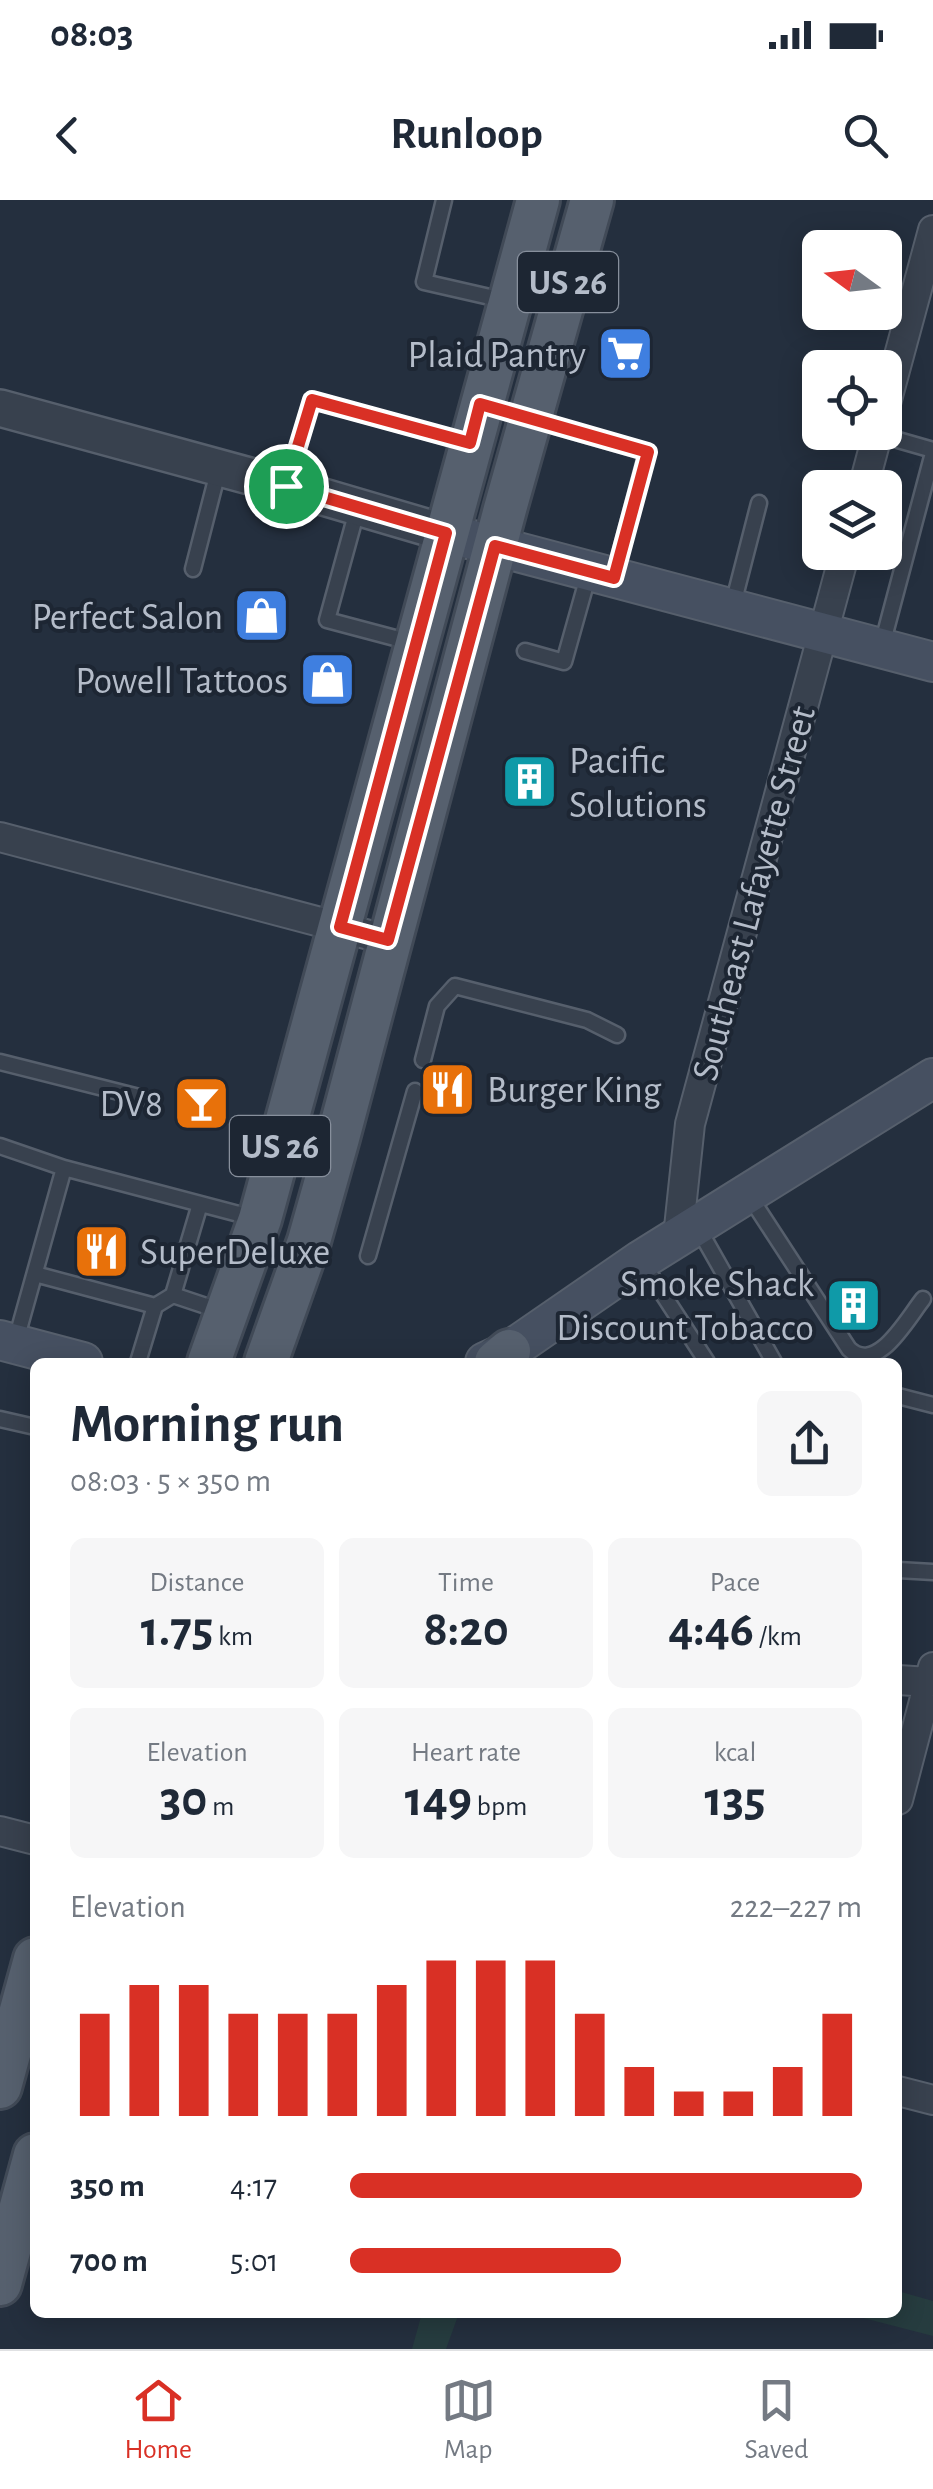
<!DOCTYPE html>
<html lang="en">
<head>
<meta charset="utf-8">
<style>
  :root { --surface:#fff; --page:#f6f6f7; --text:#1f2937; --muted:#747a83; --line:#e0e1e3; --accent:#d93025 }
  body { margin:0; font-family:"Alegreya Sans",sans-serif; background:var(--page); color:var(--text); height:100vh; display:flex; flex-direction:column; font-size:38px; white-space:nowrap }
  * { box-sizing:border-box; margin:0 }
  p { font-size:32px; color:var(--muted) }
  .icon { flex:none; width:55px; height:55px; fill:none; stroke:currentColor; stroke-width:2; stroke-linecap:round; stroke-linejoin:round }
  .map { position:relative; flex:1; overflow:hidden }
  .drawer { position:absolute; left:30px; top:1158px; width:872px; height:960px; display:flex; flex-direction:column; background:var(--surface); border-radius:15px; box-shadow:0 5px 25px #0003 }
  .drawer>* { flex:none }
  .needle { width:65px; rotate:285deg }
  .controls { position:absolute; left:802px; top:30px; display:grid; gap:20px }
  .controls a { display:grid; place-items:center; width:100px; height:100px; border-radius:15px; background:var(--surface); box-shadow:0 5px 25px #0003; font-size:50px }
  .pin { position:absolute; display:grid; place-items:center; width:85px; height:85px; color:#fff; margin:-42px; border:5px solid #fff; border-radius:50%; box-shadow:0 2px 10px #0007 }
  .round { display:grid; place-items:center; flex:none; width:105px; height:105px; border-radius:15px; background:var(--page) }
  .head { display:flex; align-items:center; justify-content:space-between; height:170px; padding:0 40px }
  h1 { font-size:55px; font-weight:600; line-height:75px }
  .metrics { display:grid; grid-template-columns:repeat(3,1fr); gap:15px; height:170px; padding:10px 40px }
  .metrics div { display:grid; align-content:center; border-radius:15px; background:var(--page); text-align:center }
  .metrics b { font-size:50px; font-weight:600 }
  .metrics small { font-size:28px; font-weight:400 }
  .metrics p { font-size:28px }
  .chart { height:280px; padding:20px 40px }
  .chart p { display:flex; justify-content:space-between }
  .chart svg { width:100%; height:180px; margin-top:10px; stroke:var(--accent); stroke-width:6 }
  ul { padding:0 40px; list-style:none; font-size:32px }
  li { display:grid; grid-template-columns:160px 120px 1fr; align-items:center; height:75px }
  li i { height:25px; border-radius:12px; background:var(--accent) }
  .status { display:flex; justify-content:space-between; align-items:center; height:70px; padding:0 50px; background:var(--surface); direction:ltr }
  .status svg { height:28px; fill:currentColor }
  header { display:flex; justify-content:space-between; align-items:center; height:130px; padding:0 40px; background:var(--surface); font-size:45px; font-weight:600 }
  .dock { display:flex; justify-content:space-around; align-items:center; height:140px; border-top:2px solid var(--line); background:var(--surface); font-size:28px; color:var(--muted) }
  .dock a { display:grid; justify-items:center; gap:5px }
  .dock .active { color:var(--accent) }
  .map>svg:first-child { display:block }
</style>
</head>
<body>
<div class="status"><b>08:03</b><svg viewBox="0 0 49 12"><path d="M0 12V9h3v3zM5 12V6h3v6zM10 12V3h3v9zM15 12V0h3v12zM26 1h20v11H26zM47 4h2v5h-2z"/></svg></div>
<header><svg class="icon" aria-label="back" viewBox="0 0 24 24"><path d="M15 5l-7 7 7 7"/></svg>Runloop<svg class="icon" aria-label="search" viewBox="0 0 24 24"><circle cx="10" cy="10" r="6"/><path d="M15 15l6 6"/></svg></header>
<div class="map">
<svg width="933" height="2149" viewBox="0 0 933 2149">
  <rect width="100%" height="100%" fill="#242f3e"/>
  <path fill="#263c3f" d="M898 2091 933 2101V2136L844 2113 898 2112Z
    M422 2113H459L446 2149H412Z"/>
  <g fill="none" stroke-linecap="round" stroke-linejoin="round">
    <defs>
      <path id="service" d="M444 0 424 82 503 100
        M485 206 647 252 614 377
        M877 234 933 250
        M286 286 312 200 469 243
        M358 307 327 420 410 442
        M193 369 219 268
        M732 408 759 303
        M882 445 933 253
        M525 451 564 462 589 373
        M423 860 437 806 455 786 587 820 617 835
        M0 862 143 898
        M0 946 64 968 254 1018
        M748 994 849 1149C877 1175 907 1119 923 1099
        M697 1026 774 1162
        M368 1056 415 891
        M642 1062 707 1162
        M35 1074 155 1106
        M173 1095 224 1112
        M16 1140 64 968
        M138 1162 155 1106 173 1095 200 1004
        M898 1196 933 1205
        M0 1219 35 1227
        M898 1370 933 1372"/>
      <path id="minor" d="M885 207 933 30
        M863 288 878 232
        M0 637 388 740
        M678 1037 690 924 845 352
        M898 1480 929 1482
        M898 1600 933 1467
        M0 1631 35 1640
        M898 1891 933 1900"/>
      <path id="tertiary" d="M0 208 286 286 446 333"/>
      <path id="secondary" d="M446 333 933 462
        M0 1140 83 1162
        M485 1162 509 1151 641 1060 933 878"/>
      <path id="primary" d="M209 1162 260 1019 538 0
        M266 1162 309 1041 338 938 505 309 592 0
        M496 1162 509 1151
        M0 1887 35 1759
        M0 2084 35 1955"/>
    </defs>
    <use href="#service" stroke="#565f6c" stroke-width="19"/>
    <use href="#minor" stroke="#565f6c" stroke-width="32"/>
    <use href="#tertiary" stroke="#565f6c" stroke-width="40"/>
    <use href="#secondary" stroke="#565f6c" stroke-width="42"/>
    <use href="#primary" stroke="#414a57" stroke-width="48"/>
    <use href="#service" stroke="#38414e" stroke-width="14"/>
    <use href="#minor" stroke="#38414e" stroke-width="28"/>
    <use href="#tertiary" stroke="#38414e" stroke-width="35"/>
    <use href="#secondary" stroke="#465061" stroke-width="38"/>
    <use href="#primary" stroke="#56606e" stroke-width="42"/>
  </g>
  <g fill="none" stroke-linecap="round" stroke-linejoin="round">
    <defs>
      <path id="route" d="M312 200 470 243 480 204 648 252 614 378 495 346 388 740 340 727 446 333 286 286Z"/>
    </defs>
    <use href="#route" stroke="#fff" stroke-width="20"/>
    <use href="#route" stroke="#d93025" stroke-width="12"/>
  </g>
  <defs>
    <symbol id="supermarket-square" viewBox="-11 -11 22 22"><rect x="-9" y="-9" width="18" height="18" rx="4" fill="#3f7fe0" stroke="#1d2633"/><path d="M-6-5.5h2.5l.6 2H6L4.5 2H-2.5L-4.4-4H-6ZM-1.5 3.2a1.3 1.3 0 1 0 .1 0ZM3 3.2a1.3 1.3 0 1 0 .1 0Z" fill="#fff"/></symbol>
    <symbol id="shop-square" viewBox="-11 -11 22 22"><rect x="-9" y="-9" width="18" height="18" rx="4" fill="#3f7fe0" stroke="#1d2633"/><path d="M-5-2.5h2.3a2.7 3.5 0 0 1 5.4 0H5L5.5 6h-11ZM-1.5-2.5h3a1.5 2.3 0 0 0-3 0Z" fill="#fff"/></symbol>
    <symbol id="building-square" viewBox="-11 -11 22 22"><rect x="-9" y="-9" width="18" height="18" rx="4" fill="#0f9aa8" stroke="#1d2633"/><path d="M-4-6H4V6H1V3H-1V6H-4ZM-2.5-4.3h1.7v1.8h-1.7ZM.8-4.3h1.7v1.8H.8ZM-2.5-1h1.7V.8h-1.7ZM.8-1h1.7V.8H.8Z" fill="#fff"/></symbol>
    <symbol id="restaurant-square" viewBox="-11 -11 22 22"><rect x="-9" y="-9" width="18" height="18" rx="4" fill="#e8710a" stroke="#1d2633"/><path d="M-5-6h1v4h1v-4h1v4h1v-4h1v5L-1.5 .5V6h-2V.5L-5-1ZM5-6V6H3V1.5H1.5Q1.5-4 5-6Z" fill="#fff"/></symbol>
    <symbol id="bar-square" viewBox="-11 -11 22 22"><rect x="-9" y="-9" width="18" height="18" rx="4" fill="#e8710a" stroke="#1d2633"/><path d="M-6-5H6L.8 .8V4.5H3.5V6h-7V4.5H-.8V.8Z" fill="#fff"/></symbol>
  </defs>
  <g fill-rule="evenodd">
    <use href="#supermarket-square" x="594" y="122" width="63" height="63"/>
    <use href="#shop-square" x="230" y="384" width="63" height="63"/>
    <use href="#shop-square" x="296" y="448" width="63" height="63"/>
    <use href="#building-square" x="498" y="550" width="63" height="63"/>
    <use href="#restaurant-square" x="416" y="858" width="63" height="63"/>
    <use href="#bar-square" x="170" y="872" width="63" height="63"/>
    <use href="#restaurant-square" x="70" y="1020" width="63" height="63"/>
    <use href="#building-square" x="822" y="1074" width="63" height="63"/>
  </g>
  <g text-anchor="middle" stroke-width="8" stroke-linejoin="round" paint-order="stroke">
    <g fill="#1d2633" stroke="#878f9c" stroke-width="2.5">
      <rect x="518" y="52" width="100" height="60" rx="8"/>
      <rect x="230" y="916" width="100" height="60" rx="8"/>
    </g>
    <g font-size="35" font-weight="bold" fill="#b4bcc9">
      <text x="568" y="94">US 26</text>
      <text x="280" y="958">US 26</text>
    </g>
    <g font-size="38" fill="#b4bcc9" stroke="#1d2633" text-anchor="end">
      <text x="586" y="167">Plaid Pantry</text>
      <text x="223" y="429">Perfect Salon</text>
      <text x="288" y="493">Powell Tattoos</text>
      <text x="569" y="573" text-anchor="start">Pacific<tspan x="569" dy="44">Solutions</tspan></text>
      <text x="487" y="902" text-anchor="start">Burger King</text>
      <text x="163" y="916">DV8</text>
      <text x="140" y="1064" text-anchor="start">SuperDeluxe</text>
      <text x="814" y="1096">Smoke Shack<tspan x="814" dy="44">Discount Tobacco</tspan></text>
    </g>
    <g font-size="38" fill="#b4bcc9" stroke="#1d2633">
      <text transform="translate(753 693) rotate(-75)" y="13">Southeast Lafayette Street</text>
    </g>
  </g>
</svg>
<div class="controls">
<a><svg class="needle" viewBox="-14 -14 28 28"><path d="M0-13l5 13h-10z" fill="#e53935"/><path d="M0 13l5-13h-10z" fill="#747a83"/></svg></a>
<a><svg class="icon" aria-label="locate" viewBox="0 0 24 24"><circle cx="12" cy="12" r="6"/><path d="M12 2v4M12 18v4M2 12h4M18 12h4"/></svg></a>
<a><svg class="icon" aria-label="layers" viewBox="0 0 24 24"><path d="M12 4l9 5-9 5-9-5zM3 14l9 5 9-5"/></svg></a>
</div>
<div class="pin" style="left:286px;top:286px;background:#1e9e55"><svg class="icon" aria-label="arrive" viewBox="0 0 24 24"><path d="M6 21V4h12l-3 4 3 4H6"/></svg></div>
<section class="drawer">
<div class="head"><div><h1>Morning run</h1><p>08:03 · 5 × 350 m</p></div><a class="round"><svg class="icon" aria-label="share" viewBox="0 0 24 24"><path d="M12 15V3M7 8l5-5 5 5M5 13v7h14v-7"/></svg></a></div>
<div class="metrics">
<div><p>Distance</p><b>1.75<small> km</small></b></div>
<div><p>Time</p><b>8:20</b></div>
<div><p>Pace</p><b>4:46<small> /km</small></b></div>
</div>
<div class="metrics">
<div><p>Elevation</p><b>30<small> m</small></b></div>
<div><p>Heart rate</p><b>149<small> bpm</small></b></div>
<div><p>kcal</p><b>135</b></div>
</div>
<div class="chart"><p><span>Elevation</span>222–227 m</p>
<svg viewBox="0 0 160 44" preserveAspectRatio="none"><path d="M5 44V19M15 44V12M25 44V12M35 44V19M45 44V19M55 44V19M65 44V12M75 44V6M85 44V6M95 44V6M105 44V19M115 44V32M125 44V38M135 44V38M145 44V32M155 44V19"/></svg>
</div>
<ul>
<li><b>350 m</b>4:17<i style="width:100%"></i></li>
<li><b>700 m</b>5:01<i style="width:53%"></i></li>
</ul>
</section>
</div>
<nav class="dock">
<a class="active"><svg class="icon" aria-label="home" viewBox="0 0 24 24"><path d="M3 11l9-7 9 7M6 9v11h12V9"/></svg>Home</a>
<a><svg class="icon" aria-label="map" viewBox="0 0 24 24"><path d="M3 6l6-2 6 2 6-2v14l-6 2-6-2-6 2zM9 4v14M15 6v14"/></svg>Map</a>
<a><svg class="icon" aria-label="saved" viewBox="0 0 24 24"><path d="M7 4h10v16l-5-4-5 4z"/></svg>Saved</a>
</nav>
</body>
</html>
